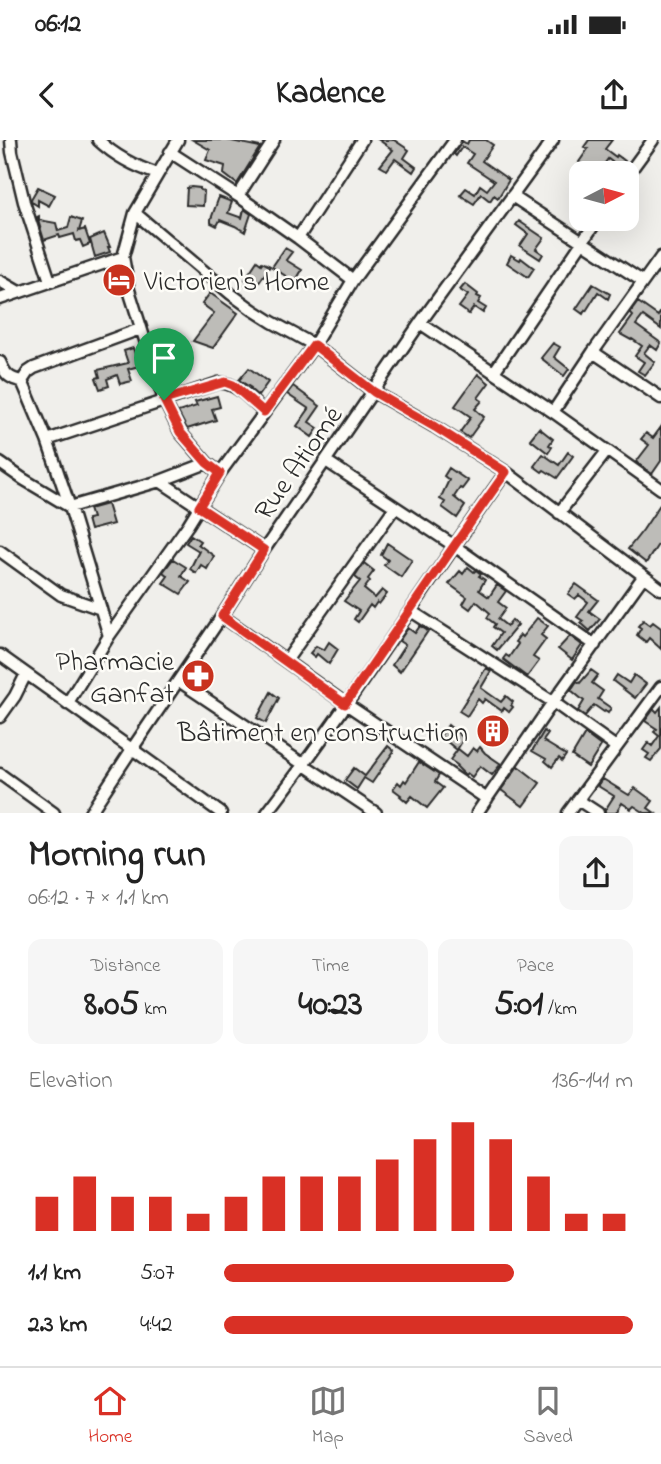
<!DOCTYPE html>
<html lang="en">
<head>
<meta charset="utf-8">
<style>
  :root { --surface:#fff; --page:#f6f6f6; --text:#222; --muted:#767676; --line:#e0e0e0; --accent:#d93025 }
  body { margin:0; font-family:"Indie Flower",sans-serif; background:var(--page); color:var(--text); height:100vh; display:flex; flex-direction:column; font-size:26px; white-space:nowrap }
  * { box-sizing:border-box; margin:0 }
  p { font-size:23px; color:var(--muted) }
  .icon { flex:none; width:38px; height:38px; fill:none; stroke:currentColor; stroke-width:2; stroke-linecap:round; stroke-linejoin:round }
  .map { position:relative; height:673px; overflow:hidden }
  .panel { display:flex; flex-direction:column; background:var(--surface); flex:1 }
  .panel>* { flex:none }
  .needle { width:46px; rotate:84deg }
  .fabs { position:absolute; left:569px; top:21px; display:grid; gap:14px }
  .fabs a { display:grid; place-items:center; width:70px; height:70px; border-radius:14px; background:var(--surface); box-shadow:0 7px 28px #0002; font-size:35px }
  .pin { position:absolute; display:grid; place-items:center; width:60px; height:60px; color:#fff; margin:-72px -30px; border-radius:50% 50% 50% 0; rotate:-45deg; box-shadow:0 0 7px #0007 }
  .pin .icon { rotate:45deg }
  .round { display:grid; place-items:center; flex:none; width:74px; height:74px; border-radius:14px; background:var(--page) }
  .headline { display:flex; align-items:center; justify-content:space-between; height:119px; padding:0 28px }
  h1 { font-size:38px; font-weight:800; line-height:52px }
  .stats { display:grid; grid-template-columns:repeat(3,1fr); gap:10px; height:119px; padding:7px 28px }
  .stats div { display:grid; align-content:center; border-radius:14px; background:var(--page); text-align:center }
  .stats b { font-size:35px; font-weight:800 }
  .stats small { font-size:19px; font-weight:400 }
  .stats p { font-size:19px }
  .chart { height:196px; padding:14px 28px }
  .chart p { display:flex; justify-content:space-between }
  .chart svg { width:100%; height:126px; margin-top:7px; stroke:var(--accent); stroke-width:6 }
  ul { padding:0 28px; list-style:none; font-size:23px }
  li { display:grid; grid-template-columns:112px 84px 1fr; align-items:center; height:52px }
  li i { height:18px; border-radius:9px; background:var(--accent) }
  .status { display:flex; justify-content:space-between; align-items:center; height:49px; padding:0 35px; background:var(--surface); direction:ltr }
  .status svg { height:19px; fill:currentColor }
  header { display:flex; justify-content:space-between; align-items:center; height:91px; padding:0 28px; background:var(--surface); font-size:32px; font-weight:800 }
  .menu { display:flex; justify-content:space-around; align-items:center; height:98px; border-top:2px solid var(--line); background:var(--surface); font-size:19px; color:var(--muted) }
  .menu a { display:grid; justify-items:center; gap:4px }
  .menu .active { color:var(--accent) }
  .map>svg:first-child { display:block }
</style>
</head>
<body>
<div class="status"><b>06:12</b><svg viewBox="0 0 49 12"><path d="M0 12V9h3v3zM5 12V6h3v6zM10 12V3h3v9zM15 12V0h3v12zM26 1h20v11H26zM47 4h2v5h-2z"/></svg></div>
<header><svg class="icon" aria-label="back" viewBox="0 0 24 24"><path d="M15 5l-7 7 7 7"/></svg>Kadence<svg class="icon" aria-label="share" viewBox="0 0 24 24"><path d="M12 15V3M7 8l5-5 5 5M5 13v7h14v-7"/></svg></header>
<div class="map">
<svg width="661" height="673" viewBox="0 0 661 673">
  <rect width="100%" height="100%" fill="#f0efeb"/>
  <filter id="ink" filterUnits="userSpaceOnUse"><feTurbulence type="fractalNoise" baseFrequency=".0143" numOctaves="2"/><feDisplacementMap in="SourceGraphic" scale="14" xChannelSelector="R" yChannelSelector="G"/><feConvolveMatrix kernelMatrix="1 2 1 2 8 2 1 2 1" color-interpolation-filters="sRGB"/></filter>
  <g filter="url(#ink)">
    <path fill="#bdbcb8" stroke="#2b2b2b" stroke-width="2" d="M193 0H227L260 7 237 44 224 34 225 26 206 20 210 10Z
      M379 0H394L409 10 404 18 416 27 413 32 395 19 387 30 380 26 393 10Z
      M469 0H486L493 5 482 21 509 40 498 58 494 55 490 61 481 54 474 64 460 55 466 48 475 54 480 45 487 50 494 41 467 23 473 14 462 7 456 16 454 14 462 1 467 4Z
      M589 0H612L605 9 616 17 617 15 625 21 620 28 608 19 602 27 599 25 593 33H582L586 27 579 22 588 9 584 7Z
      M38 47 55 55 49 66 38 60V66L32 62 31 59Z
      M191 47 200 48V50L204 51 203 66 186 65 187 48Z
      M219 57 232 62 228 73 242 78 244 69 251 74 245 92 235 86 220 80 217 86 211 83V79Z
      M39 76V80L56 83 58 91 68 88 71 77 82 81 79 91 85 89 90 104 83 107 80 100 76 101 74 94 60 98 59 95 44 100 37 77Z
      M519 81 544 98 536 109 543 114 540 119 520 106 528 94 516 85Z
      M104 93 110 107H108L110 112 95 117 90 99Z
      M285 108 292 112 286 120 302 130 295 142 272 127Z
      M511 115 520 120 521 118 534 128 528 137 507 123Z
      M257 121 261 124 262 122 270 126 258 144 255 142 250 148 245 145 248 142 245 139Z
      M465 144 478 154 477 156 481 158 478 163 486 168 483 173 474 167 469 174 459 167 468 155 460 150Z
      M593 144 610 154 608 159 598 152 586 171 585 170 583 174 576 169Z
      M210 153 238 173 213 208 193 201 214 173 202 164Z
      M638 162 658 176 661 171V189L643 176 636 185 661 203 657 210 650 205 644 213 655 222 645 235 638 231 644 222 635 216 642 206 632 199 631 200 620 194 633 176 630 173Z
      M553 203 560 207 554 217 569 229 564 236 541 218Z
      M133 208 139 226 128 229 132 241 120 244 117 235 107 239 109 246 100 249 96 238 100 237 98 230 128 223 124 211Z
      M249 228 268 242 258 256 250 249 251 248 239 240Z
      M478 234 489 243 478 258 482 261 475 269 484 277 469 298 460 292 471 277 455 266Z
      M293 246 320 266 309 282 318 288 312 297 297 286 309 269 287 254Z
      M217 256 220 267 212 269 216 280 187 289 178 272 197 266 195 262Z
      M661 287V321L652 334 636 322 649 305 641 299 646 293 653 298Z
      M539 288 553 299 549 305 552 307 548 313 530 299Z
      M568 312 573 316 557 338 544 330 542 332 534 326 543 314 559 325Z
      M449 328 468 341 462 349 460 348 454 357 465 366 457 378 442 367 445 362 440 359 449 340 444 336Z
      M661 363V400L646 423 628 409 643 390Z
      M107 364 113 384 90 390 87 379 92 378 89 369Z
      M191 395 200 401 198 404 214 416 207 429 201 425 196 433 190 429 199 411 186 403Z
      M387 403 412 420 401 437 384 425 388 420 381 415Z
      M173 419 186 427 181 436 190 442 181 454 163 443 168 436 163 432Z
      M364 423 374 431 368 439 370 441 364 449 375 458 382 450 387 454 379 464 377 462 373 468 370 465 358 482 354 479 359 471 344 461 360 441 355 437Z
      M468 427 474 432 476 430 481 434 479 436 485 440 479 450 489 457 497 445 506 451 498 462 506 468 498 479 507 486 512 480 518 485 497 510 492 506 501 493 493 487 495 484 487 478 490 473 476 461 470 469 463 464 467 457 449 444 460 431 463 434Z
      M576 444 598 460 589 471 600 479 590 491 581 483 583 481 577 477 588 462 579 455 575 459 568 454Z
      M537 478 548 486 541 495 546 499 533 517 539 521 527 537 503 519 506 515 509 517 518 504 515 502 520 495 522 497Z
      M643 480 650 485 653 482 661 488V509L649 498 646 502 637 495 641 488 638 486Z
      M420 486 428 491 400 532 392 525 405 505 399 501 408 488 415 493Z
      M570 496 582 505 572 520 558 509Z
      M329 502 338 509 329 524 317 514 315 517 310 513 316 506 324 510Z
      M486 528 491 531 481 548 501 562 506 556 513 562 511 565 513 567 509 572 504 568 502 571 485 559 482 563 478 559 467 576 459 571Z
      M591 530 598 535 592 543 603 551 598 559 611 568 608 573 605 571 604 572 594 565 585 576 578 571 584 561 571 550 577 541 580 543Z
      M617 535 629 543 634 535 646 544 635 558 613 541Z
      M271 552 279 558 266 583 257 578Z
      M661 567V609L651 621 646 618 649 614 643 610 648 603 652 606 659 596 654 592 657 589 645 581 654 569 657 572Z
      M491 578 509 590 504 597 500 594 494 603 481 594Z
      M448 585 464 598 457 610 440 596Z
      M544 591 548 594 543 601 566 615 562 621 559 618 552 627 545 621 546 619 532 611Z
      M585 594 601 606 588 627 572 616Z
      M388 606 394 611 372 643 364 638 357 649 345 640 354 628 365 636Z
      M480 607 485 613 501 624 492 635 480 626 472 637 467 633 465 635 456 626 457 625 450 620 458 609 467 616 473 608 477 611Z
      M419 622 439 635 435 642 443 648 427 668 412 656 407 662 400 656 401 655 393 649 398 642 401 645 404 640 406 642Z
      M518 626 540 643 523 666 501 650Z
      M603 639 629 655 635 648 653 661 648 668 655 673H645L634 666 631 669 622 663 616 673H605V670L614 656 598 646Z"/>
    <g fill="none" stroke-linecap="round" stroke-linejoin="round">
      <defs>
        <path id="minor" d="M11 0 12 12 24 62 50 141
          M98 0C115 16 136 27 158 34
          M178 0 135 73 123 117 129 150 164 260 180 292 207 323 220 333
          M170 12 238 56 298 98
          M626 37 653 0
          M238 56 274 0
          M512 56 642 141
          M135 73 231 154 253 170 272 182 314 205 374 252 435 287 506 332 661 449
          M661 117 593 212 661 258
          M353 140 298 98 362 0
          M0 141 19 152
          M0 159 123 117
          M420 183 553 272
          M593 212 553 272 661 349
          M0 222C5 234 9 239 22 241
          M494 232 598 79
          M47 300 218 243C236 241 251 261 264 272
          M326 321 453 405 595 505
          M0 323 23 339 70 367 47 300 22 241 28 232 34 228 140 189
          M160 341 207 323
          M559 373 607 311
          M0 411 61 455 101 469
          M411 471 553 562 616 607
          M222 476 346 564 487 659
          M109 496 70 367 160 341 264 410
          M0 515 129 607
          M286 521 395 367
          M179 541 376 673
          M67 564 109 496 188 385 220 333 314 205 353 140 455 0
          M0 577 15 556 26 534
          M134 606 222 476 264 410 420 183 553 0
          M135 611 221 673
          M0 634 54 673
          M578 660 598 673
          M90 673 130 612 135 611V607
          M267 673C352 563 425 445 506 332
          M477 673 553 562 643 437
          M568 673 661 547"/>
      </defs>
      <use href="#minor" stroke="#2b2b2b" stroke-width="15"/>
      <use href="#minor" stroke="#fdfcf7" stroke-width="10"/>
    </g>
  </g>
  <g fill="none" stroke-linecap="round" stroke-linejoin="round" filter="url(#ink)">
    <defs>
      <path id="route" d="M314 205 374 252 435 287 506 332C451 409 399 487 345 564L222 476 264 410 199 367 220 333 207 323 180 292 164 260 225 242 233 245 264 272Z"/>
    </defs>
    <use href="#route" stroke="#fff" stroke-width="14"/>
    <use href="#route" stroke="#d93025" stroke-width="9"/>
  </g>
  <defs>
    <symbol id="hotel-disc" viewBox="-11 -11 22 22"><circle r="9.5" fill="#c8321e" stroke="#fdfcf7"/><path d="M-6-4.5h1.5V1H6V5H4.5V3h-9V5H-6ZM-4 0a1.8 1.8 0 1 1 3.6 0ZM.5 0V-2.5h3Q6-2.5 6 0Z" fill="#fff"/></symbol>
    <symbol id="pharmacy-disc" viewBox="-11 -11 22 22"><circle r="9.5" fill="#c8321e" stroke="#fdfcf7"/><path d="M-2-6h4v4h4v4h-4v4h-4v-4h-4v-4h4Z" fill="#fff"/></symbol>
    <symbol id="building-disc" viewBox="-11 -11 22 22"><circle r="9.5" fill="#c8321e" stroke="#fdfcf7"/><path d="M-4-6H4V6H1V3H-1V6H-4ZM-2.5-4.3h1.7v1.8h-1.7ZM.8-4.3h1.7v1.8H.8ZM-2.5-1h1.7V.8h-1.7ZM.8-1h1.7V.8H.8Z" fill="#fff"/></symbol>
  </defs>
  <g fill-rule="evenodd">
    <use href="#hotel-disc" x="100" y="121" width="38" height="38"/>
    <use href="#pharmacy-disc" x="179" y="517" width="38" height="38"/>
    <use href="#building-disc" x="474" y="572" width="38" height="38"/>
  </g>
  <g text-anchor="middle" stroke-width="5" stroke-linejoin="round" paint-order="stroke">
    <g font-size="28" fill="#2b2b2b" stroke="#fdfcf7" text-anchor="end">
      <text x="144" y="150" text-anchor="start">Victorien's Home</text>
      <text x="174" y="530">Pharmacie<tspan x="174" dy="32">Ganfat</tspan></text>
      <text x="468" y="601">Bâtiment en construction</text>
    </g>
    <g font-size="28" fill="#2b2b2b" stroke="#fdfcf7">
      <text transform="translate(297 322) rotate(-55)" y="10">Rue Atiomé</text>
    </g>
  </g>
</svg>
<div class="fabs">
<a><svg class="needle" viewBox="-14 -14 28 28"><path d="M0-13l5 13h-10z" fill="#e53935"/><path d="M0 13l5-13h-10z" fill="#767676"/></svg></a>
</div>
<div class="pin" style="left:164px;top:260px;background:#1e9e55"><svg class="icon" aria-label="arrive" viewBox="0 0 24 24"><path d="M6 21V4h12l-3 4 3 4H6"/></svg></div>
</div>
<section class="panel">
<div class="headline"><div><h1>Morning run</h1><p>06:12 · 7 × 1.1 km</p></div><a class="round"><svg class="icon" aria-label="share" viewBox="0 0 24 24"><path d="M12 15V3M7 8l5-5 5 5M5 13v7h14v-7"/></svg></a></div>
<div class="stats">
<div><p>Distance</p><b>8.05<small> km</small></b></div>
<div><p>Time</p><b>40:23</b></div>
<div><p>Pace</p><b>5:01<small> /km</small></b></div>
</div>
<div class="chart"><p><span>Elevation</span>136–141 m</p>
<svg viewBox="0 0 160 44" preserveAspectRatio="none"><path d="M5 44V32M15 44V25M25 44V32M35 44V32M45 44V38M55 44V32M65 44V25M75 44V25M85 44V25M95 44V19M105 44V12M115 44V6M125 44V12M135 44V25M145 44V38M155 44V38"/></svg>
</div>
<ul>
<li><b>1.1 km</b>5:07<i style="width:71%"></i></li>
<li><b>2.3 km</b>4:42<i style="width:100%"></i></li>
</ul>
</section>
<nav class="menu">
<a class="active"><svg class="icon" aria-label="home" viewBox="0 0 24 24"><path d="M3 11l9-7 9 7M6 9v11h12V9"/></svg>Home</a>
<a><svg class="icon" aria-label="map" viewBox="0 0 24 24"><path d="M3 6l6-2 6 2 6-2v14l-6 2-6-2-6 2zM9 4v14M15 6v14"/></svg>Map</a>
<a><svg class="icon" aria-label="saved" viewBox="0 0 24 24"><path d="M7 4h10v16l-5-4-5 4z"/></svg>Saved</a>
</nav>
</body>
</html>
